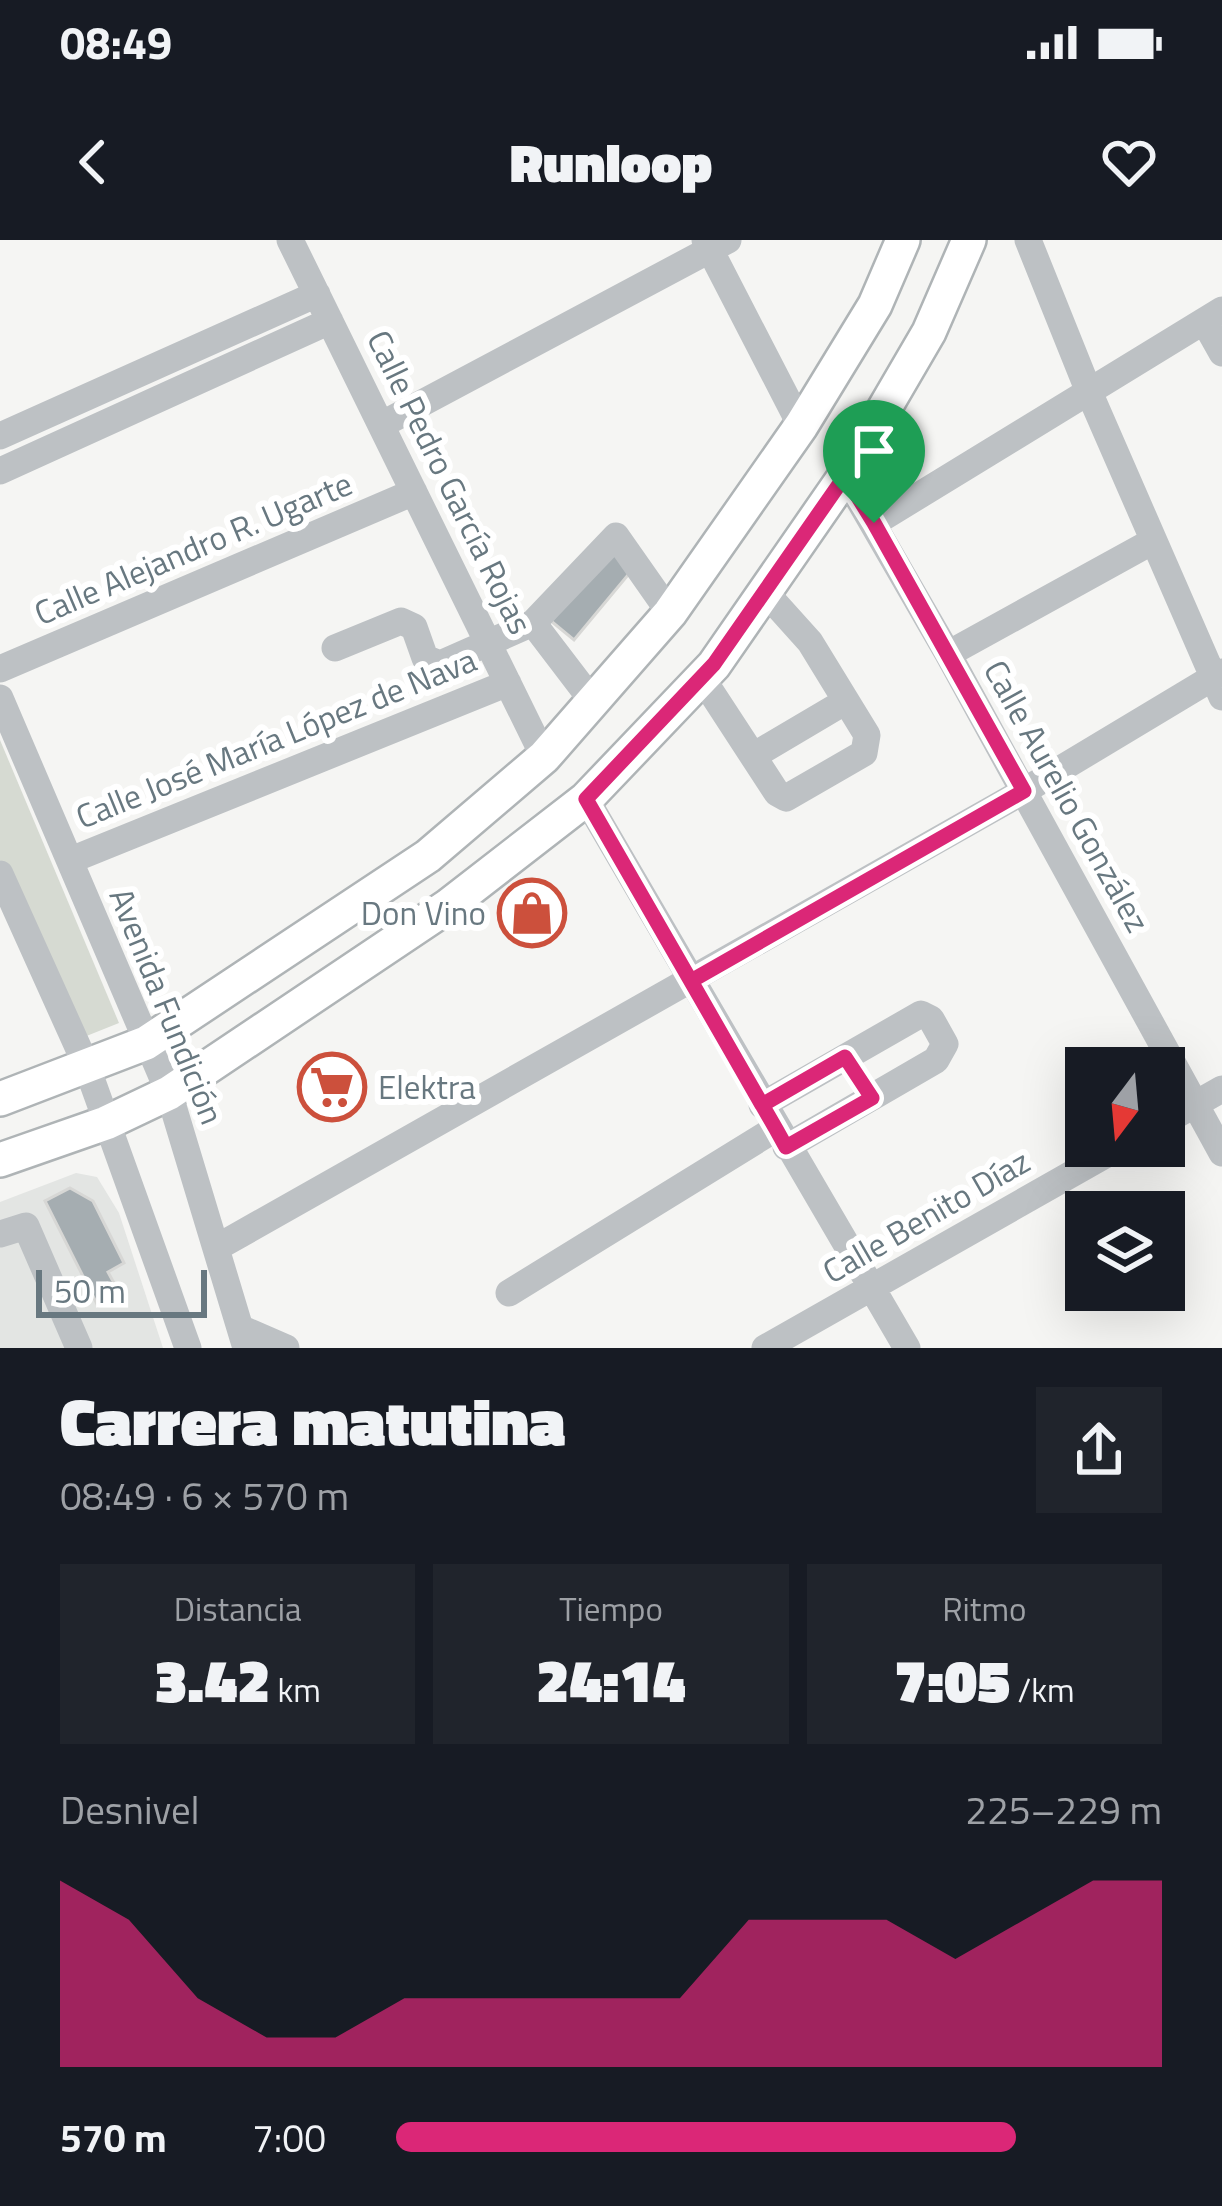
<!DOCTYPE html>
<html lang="es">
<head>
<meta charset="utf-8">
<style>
  :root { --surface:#171b24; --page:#20242c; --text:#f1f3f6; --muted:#9ea1a6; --accent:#db2777 }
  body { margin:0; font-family:"Titillium Web",sans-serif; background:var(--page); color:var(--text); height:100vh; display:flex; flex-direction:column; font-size:45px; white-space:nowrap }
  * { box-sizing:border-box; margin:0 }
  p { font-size:39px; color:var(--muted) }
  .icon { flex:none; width:66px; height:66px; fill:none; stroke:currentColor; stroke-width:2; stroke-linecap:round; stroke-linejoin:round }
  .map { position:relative; height:1108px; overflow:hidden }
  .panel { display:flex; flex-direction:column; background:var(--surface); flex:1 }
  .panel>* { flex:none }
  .needle { width:78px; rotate:196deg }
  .fabs { position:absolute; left:1065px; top:807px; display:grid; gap:24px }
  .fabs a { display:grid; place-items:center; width:120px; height:120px; border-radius:0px; background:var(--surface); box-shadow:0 12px 48px #0002; font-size:60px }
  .scale { position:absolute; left:36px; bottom:30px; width:171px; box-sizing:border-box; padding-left:12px; border:6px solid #687880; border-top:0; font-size:33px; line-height:42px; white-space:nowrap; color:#687880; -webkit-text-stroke:9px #fff; paint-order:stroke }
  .pin { position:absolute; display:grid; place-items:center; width:102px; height:102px; color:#fff; margin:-123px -51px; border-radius:50% 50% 50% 0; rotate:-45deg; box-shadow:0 0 12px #0007 }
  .pin .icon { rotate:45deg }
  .round { display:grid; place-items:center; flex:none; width:126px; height:126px; border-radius:0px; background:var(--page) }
  .headline { display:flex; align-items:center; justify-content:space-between; height:204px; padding:0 60px }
  h1 { font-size:66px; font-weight:800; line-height:90px }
  .metrics { display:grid; grid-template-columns:repeat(3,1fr); gap:18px; height:204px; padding:12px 60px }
  .metrics div { display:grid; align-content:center; border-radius:0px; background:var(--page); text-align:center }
  .metrics b { font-size:60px; font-weight:800 }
  .metrics small { font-size:33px; font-weight:400 }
  .metrics p { font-size:33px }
  .chart { height:336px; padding:24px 60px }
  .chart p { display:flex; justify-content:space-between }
  .chart svg { width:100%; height:216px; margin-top:12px; fill:var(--accent); opacity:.7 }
  ul { padding:0 60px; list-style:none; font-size:39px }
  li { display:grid; grid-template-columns:192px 144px 1fr; align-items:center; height:90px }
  li i { height:30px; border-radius:15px; background:var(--accent) }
  .status { display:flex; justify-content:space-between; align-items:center; height:84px; padding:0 60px; background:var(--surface); direction:ltr }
  .status svg { height:33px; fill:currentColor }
  header { display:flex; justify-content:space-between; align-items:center; height:156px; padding:0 60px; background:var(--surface); font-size:54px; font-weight:800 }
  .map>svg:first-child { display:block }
</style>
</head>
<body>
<div class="status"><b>08:49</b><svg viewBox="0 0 49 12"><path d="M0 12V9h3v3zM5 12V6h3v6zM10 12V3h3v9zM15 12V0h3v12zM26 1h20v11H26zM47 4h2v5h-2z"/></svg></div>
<header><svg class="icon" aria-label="back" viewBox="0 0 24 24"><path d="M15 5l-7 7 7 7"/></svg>Runloop<svg class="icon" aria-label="heart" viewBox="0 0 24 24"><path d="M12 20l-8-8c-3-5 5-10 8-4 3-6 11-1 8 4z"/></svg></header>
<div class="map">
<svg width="1222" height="1108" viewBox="0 0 1222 1108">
  <rect width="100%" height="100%" fill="#f5f5f3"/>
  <path fill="#e3e5e3" d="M76 933 97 937 119 973 163 1108H0V962Z"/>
  <path fill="#d6dad2" d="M0 500 119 783 79 799 0 620Z"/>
  <path fill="#a5adb1" stroke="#d7d7d5" stroke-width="3" d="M610 310 633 329 574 400 551 381Z
    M70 948 93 961 124 1023 108 1032 115 1045 100 1053 105 1063 98 1066 45 961Z"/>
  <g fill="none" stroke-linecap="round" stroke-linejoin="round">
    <defs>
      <path id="major" d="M0 859 146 803 428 616 544 517 670 373 801 186 875 65 903 0
        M0 920 106 883 169 853 448 666 586 559 714 425 845 236 929 92 969 0"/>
    </defs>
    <use href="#major" stroke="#afb4b6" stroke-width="38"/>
    <path stroke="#bdc1c4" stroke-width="27" d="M290 0 544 517
      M705 0 801 186
      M1028 0 1089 152 1222 457
      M1204 81 1222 113
      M381 185 728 0
      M0 196 317 54
      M0 231 330 81
      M845 236 948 414 1222 913
      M874 283 1222 70
      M335 408 401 381 414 387 425 418 440 424 533 383
      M948 414 1153 301
      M0 429 414 252
      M702 438 777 553 786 558 864 513 867 495 810 402 765 352
      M0 458 169 853 246 1108
      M594 463 533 383 616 296 670 373
      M753 516 846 461
      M586 559 907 1108
      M71 620 508 443
      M0 634 87 827 188 1108
      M762 865 921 774 931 779 945 804 936 820 786 907
      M1164 882 1222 849
      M0 994 26 986 79 1108
      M216 1008 1024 551 1222 432
      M509 1053 775 889
      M240 1088 286 1108
      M765 1108 1121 906"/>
    <use href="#major" stroke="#fff" stroke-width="33"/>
  </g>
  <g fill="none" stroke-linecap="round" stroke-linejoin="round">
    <defs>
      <path id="route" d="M874 283 845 236 714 424 586 559 776 889 786 907 872 858 845 817 762 865 691 741 1024 551 874 283"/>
    </defs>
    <use href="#route" stroke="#fff" stroke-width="24"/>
    <use href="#route" stroke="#db2777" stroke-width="15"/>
  </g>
  <defs>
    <symbol id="shop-ring" viewBox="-11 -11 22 22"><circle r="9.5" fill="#fff" stroke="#cc503c" stroke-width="1.5"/><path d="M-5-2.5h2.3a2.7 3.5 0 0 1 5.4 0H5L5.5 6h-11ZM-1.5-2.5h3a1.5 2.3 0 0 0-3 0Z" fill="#cc503c"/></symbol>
    <symbol id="supermarket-ring" viewBox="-11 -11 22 22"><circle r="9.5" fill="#fff" stroke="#cc503c" stroke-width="1.5"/><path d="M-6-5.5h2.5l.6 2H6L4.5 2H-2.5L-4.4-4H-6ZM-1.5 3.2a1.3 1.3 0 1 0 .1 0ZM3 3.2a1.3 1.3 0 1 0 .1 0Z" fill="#cc503c"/></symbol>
  </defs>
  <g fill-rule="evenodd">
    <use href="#shop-ring" x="494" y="635" width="76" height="76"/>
    <use href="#supermarket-ring" x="294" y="809" width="76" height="76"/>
  </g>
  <g text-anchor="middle" stroke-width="12" stroke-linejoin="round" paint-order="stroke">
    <g font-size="33" fill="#687880" stroke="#fff">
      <text transform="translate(450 242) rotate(64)" y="12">Calle Pedro García Rojas</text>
      <text transform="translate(193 308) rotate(-23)" y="12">Calle Alejandro R. Ugarte</text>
      <text transform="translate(276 498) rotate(-22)" y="12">Calle José María López de Nava</text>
      <text transform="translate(1067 556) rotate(61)" y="12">Calle Aurelio González</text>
      <text transform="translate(167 766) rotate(68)" y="12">Avenida Fundición</text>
      <text transform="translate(926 976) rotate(-30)" y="12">Calle Benito Díaz</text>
    </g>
    <g font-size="33" fill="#687880" stroke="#fff" text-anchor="end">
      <text x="486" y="685">Don Vino</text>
      <text x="378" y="859" text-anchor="start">Elektra</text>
    </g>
  </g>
</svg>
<div class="fabs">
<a><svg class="needle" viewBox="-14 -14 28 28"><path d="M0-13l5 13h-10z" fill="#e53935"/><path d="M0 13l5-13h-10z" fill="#9ea1a6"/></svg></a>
<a><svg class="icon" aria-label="layers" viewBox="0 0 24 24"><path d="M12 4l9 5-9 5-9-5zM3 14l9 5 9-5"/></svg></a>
</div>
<div class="scale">50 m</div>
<div class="pin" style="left:874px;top:283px;background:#1e9e55"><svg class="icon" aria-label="arrive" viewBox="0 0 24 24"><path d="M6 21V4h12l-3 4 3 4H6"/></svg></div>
</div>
<section class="panel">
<div class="headline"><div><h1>Carrera matutina</h1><p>08:49 · 6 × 570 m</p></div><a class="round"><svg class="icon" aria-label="share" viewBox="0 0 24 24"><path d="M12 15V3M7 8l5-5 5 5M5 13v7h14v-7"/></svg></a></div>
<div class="metrics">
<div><p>Distancia</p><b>3.42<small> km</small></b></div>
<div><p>Tiempo</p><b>24:14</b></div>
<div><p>Ritmo</p><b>7:05<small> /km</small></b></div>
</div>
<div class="chart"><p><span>Desnivel</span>225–229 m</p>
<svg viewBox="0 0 160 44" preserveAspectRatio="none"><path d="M0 44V6L10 14L20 30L30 38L40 38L50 30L60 30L70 30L80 30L90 30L100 14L110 14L120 14L130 22L140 14L150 6L160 6V44z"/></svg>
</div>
<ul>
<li><b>570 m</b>7:00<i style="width:81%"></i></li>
</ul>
</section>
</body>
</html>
